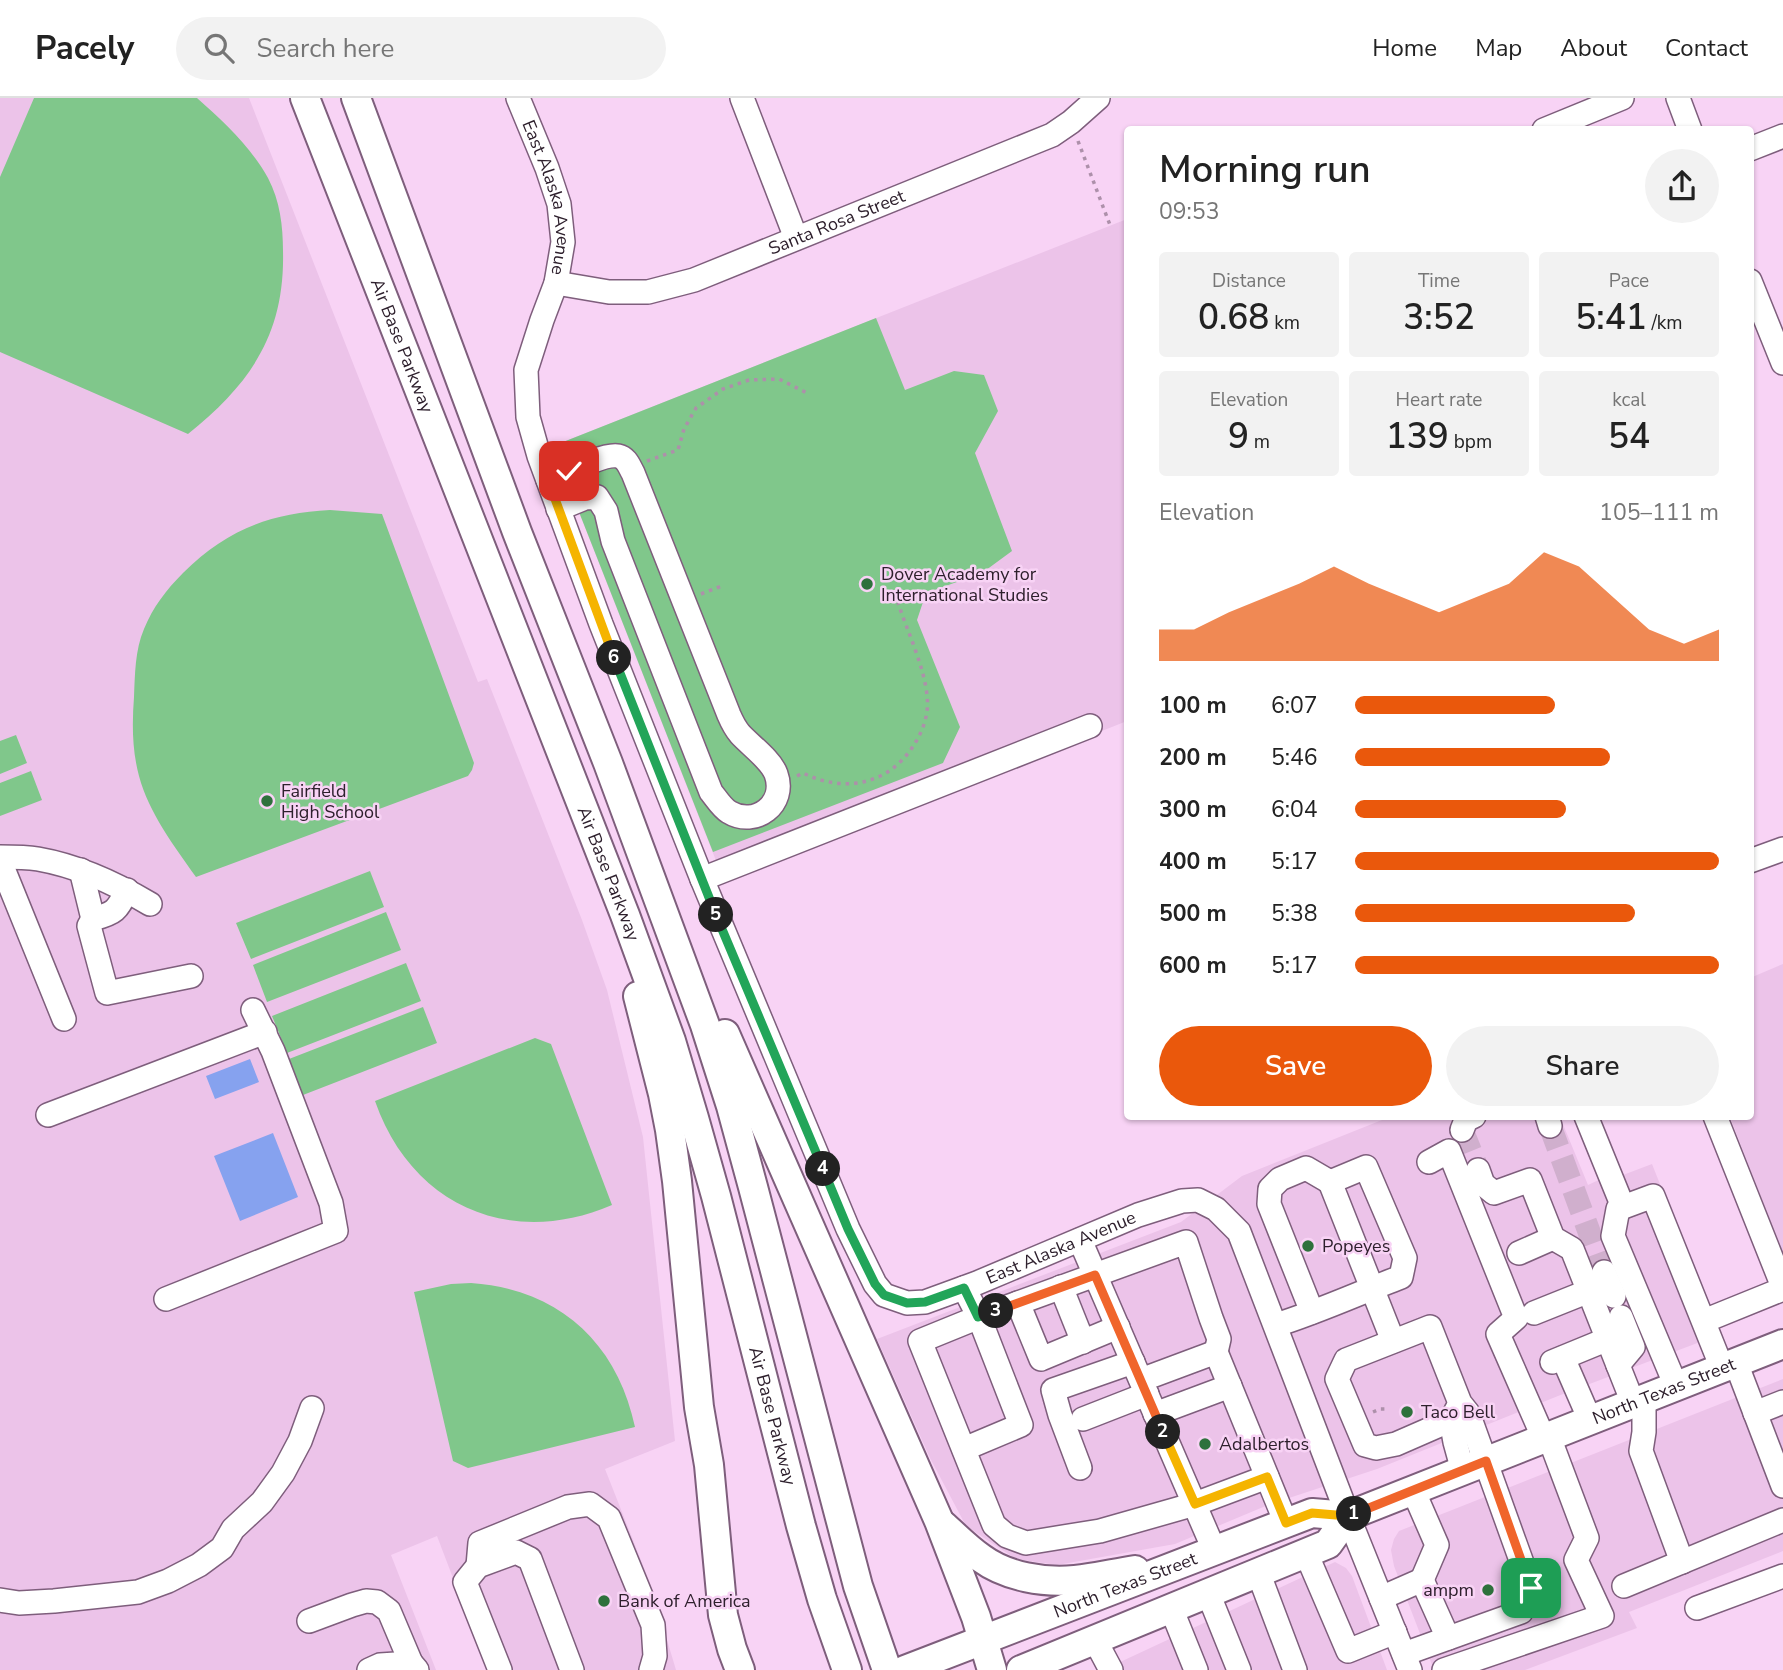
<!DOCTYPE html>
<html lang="en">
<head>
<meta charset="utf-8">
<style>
  :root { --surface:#fff; --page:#f2f2f2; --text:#222; --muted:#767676; --line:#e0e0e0; --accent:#ea580c }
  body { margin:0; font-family:"Nunito Sans",sans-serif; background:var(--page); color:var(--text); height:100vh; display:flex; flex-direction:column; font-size:26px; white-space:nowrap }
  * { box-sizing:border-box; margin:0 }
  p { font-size:23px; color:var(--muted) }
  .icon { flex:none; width:38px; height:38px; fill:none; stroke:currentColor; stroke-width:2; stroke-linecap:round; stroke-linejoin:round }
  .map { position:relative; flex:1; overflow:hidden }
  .drawer { position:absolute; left:1124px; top:28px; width:630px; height:994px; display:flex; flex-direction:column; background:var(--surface); border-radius:7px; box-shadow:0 2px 5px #0004 }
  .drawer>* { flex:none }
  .pin { position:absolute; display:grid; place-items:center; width:60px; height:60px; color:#fff; margin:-30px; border-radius:14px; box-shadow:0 4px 10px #0006 }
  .km { position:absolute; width:35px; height:35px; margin:-18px; border-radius:50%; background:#222; color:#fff; font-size:19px; line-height:35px; text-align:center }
  .round { display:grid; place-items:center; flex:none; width:74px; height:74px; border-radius:37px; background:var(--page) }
  .summary { display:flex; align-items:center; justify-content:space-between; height:119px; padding:0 35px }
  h1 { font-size:38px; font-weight:600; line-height:52px }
  .stats { display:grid; grid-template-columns:repeat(3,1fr); gap:10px; height:119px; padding:7px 35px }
  .stats div { display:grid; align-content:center; border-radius:7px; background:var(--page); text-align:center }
  .stats b { font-size:35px; font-weight:600 }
  .stats small { font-size:19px; font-weight:400 }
  .stats p { font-size:19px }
  .chart { height:196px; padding:14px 35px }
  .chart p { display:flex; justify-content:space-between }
  .chart svg { width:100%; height:126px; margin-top:7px; fill:var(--accent); opacity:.7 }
  .cta { display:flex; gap:14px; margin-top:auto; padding:14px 35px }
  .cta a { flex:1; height:80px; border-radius:42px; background:var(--accent); color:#fff; font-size:28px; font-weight:600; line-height:80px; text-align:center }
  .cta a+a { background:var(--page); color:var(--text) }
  ul { padding:0 35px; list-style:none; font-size:23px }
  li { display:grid; grid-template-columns:112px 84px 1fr; align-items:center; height:52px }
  li i { height:18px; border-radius:9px; background:var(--accent) }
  header { display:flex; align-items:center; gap:42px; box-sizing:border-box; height:98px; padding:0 35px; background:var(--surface); border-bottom:2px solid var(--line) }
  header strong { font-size:33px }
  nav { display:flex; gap:38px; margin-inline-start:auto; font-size:24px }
  .search { width:490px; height:63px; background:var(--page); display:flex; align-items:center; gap:18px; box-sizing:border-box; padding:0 24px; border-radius:38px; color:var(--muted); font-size:26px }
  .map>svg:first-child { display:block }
</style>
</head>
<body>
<header>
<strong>Pacely</strong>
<div class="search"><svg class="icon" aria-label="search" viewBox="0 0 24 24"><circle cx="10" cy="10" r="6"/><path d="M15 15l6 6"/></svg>Search here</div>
<nav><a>Home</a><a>Map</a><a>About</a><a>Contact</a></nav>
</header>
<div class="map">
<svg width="1783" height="1572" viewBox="0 0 1783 1572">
  <rect width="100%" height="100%" fill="#f8d3f5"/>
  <path fill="#ecc3e9" d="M0 0H249L478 584 487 581 582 822 607 892 643 1039 675 1343 605 1371 650 1485 676 1572H488L437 1438 391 1457 436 1572H0Z
    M1127 121V623L724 783 553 348Z
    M1783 866V1156L1730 1019 1750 1018V880Z
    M1392 1018 1560 1019 1588 1087 1620 1072 1623 1077 1652 1066 1710 1212 1721 1236 1558 1298 1377 1371 1268 1407 1175 1446 1057 1467 1016 1461 966 1428 930 1360 877 1241 1181 1124 1242 1078Z
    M1783 1281V1453L1629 1514 1637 1530 1525 1572H1434L1394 1468 1391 1452 1394 1441 1399 1433Z
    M1335 1464 1346 1470 1352 1478 1387 1572H1103Z"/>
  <path fill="#80c78b" d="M34 0H197C223 23 251 49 268 80 280 103 283 128 283 153 285 236 251 285 188 336L0 254V79Z
    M876 220 905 292 954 273 984 277 998 313 975 355 1012 453 982 475 926 495 917 522 960 629 943 665 713 754 553 348Z
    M330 412 382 416 474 665 472 672 468 678 196 779C174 748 149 715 139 678 132 652 132 625 134 599 135 576 135 552 144 531 153 509 166 492 183 475 226 432 270 415 330 412Z
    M16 637 27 665 0 676V643Z
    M31 673 42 702 0 718V685Z
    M370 773 384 809 251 861 236 825Z
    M386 814 401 852 267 904 253 867Z
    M406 865 421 903 287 955 272 918Z
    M423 909 437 945 303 997 289 961Z
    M535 940 551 946 612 1107C510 1151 411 1107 375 1003Z
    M471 1185C558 1191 617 1244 635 1329L468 1370 453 1363 414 1194 451 1186Z"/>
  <path fill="#86a2ef" d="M250 961 259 984 215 1001 206 978Z
    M273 1035 298 1099 240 1123 214 1058Z"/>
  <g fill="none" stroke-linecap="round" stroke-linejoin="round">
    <path stroke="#d0afcd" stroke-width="23" stroke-dasharray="23 11" stroke-linecap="butt" d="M1550 1028 1604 1174
      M1462 1032 1478 1072"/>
    <defs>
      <g id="minor">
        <path id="s1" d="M518 0 547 70 559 106 563 144 556 185 542 222 526 272 528 319 539 358 601 526 702 781 848 1131 875 1186 884 1197 907 1205 925 1204 977 1185 1138 1117 1182 1103 1198 1102 1216 1111 1239 1134 1348 1418 1410 1572"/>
        <path d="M742 0 796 140"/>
        <path d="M1678 0 1690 32"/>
        <path d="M1544 32 1622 0"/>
        <path d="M1750 51 1783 38"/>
        <path d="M1750 183 1783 265"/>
        <path id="s2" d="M556 185 609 194H648L694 182 1052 37 1071 24 1098 0"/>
        <path d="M548 382C563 376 604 355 618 358 627 360 629 368 633 375L729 617C732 624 735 630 740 636 750 647 771 662 776 676 787 706 755 730 729 714 722 710 716 700 711 694L613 443 606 413 597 399 585 400 558 411"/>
        <path d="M0 759C13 759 26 759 38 761 78 768 115 785 150 806"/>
        <path d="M0 763 64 921"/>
        <path d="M1750 763 1783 751"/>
        <path d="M81 772 93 821C115 815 117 813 127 792"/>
        <path d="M702 781 1090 628"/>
        <path d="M93 821 89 828 107 895 191 878"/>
        <path d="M48 1017 265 934"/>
        <path d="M1547 1018 1550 1028"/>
        <path d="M1586 1018 1623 1109"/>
        <path d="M1715 1018 1783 1189"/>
        <path d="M1462 1032 1466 1022 1474 1018"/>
        <path d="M1429 1064 1449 1053 1516 1220 1498 1236 1544 1341"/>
        <path d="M1478 1072 1483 1086 1494 1095 1530 1082 1553 1140 1572 1151 1633 1305"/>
        <path d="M1080 1142 1215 1454"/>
        <path d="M1519 1155 1553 1140"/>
        <path d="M1604 1174 1614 1198"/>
        <path d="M1061 1189 1083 1244"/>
        <path d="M964 1190 979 1219 920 1243 994 1427 1007 1438 1026 1445 1100 1433 1195 1406 1267 1379"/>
        <path d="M166 1201 336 1133 331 1105 273 953 253 912"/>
        <path d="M1018 1205 1186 1144 1211 1220 1219 1241 1216 1254"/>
        <path d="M1312 1214 1269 1106 1270 1091 1280 1081 1306 1070 1330 1084"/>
        <path d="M1534 1215 1589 1193"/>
        <path d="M1704 1223 1783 1191"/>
        <path d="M1276 1227C1318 1214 1359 1195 1401 1179L1405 1160 1366 1069 1330 1084 1393 1243"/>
        <path d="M1563 1260 1590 1322"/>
        <path d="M1552 1264 1608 1241"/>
        <path d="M1736 1265 1783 1388"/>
        <path d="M1618 1267 1633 1249 1621 1219"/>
        <path d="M1141 1282 1216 1254 1286 1425"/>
        <path d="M1676 1288 1613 1138 1618 1111 1653 1098 1722 1270"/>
        <path d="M1644 1301V1334L1641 1353 1682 1464"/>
        <path d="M1457 1311 1451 1322 1455 1344 1463 1373"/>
        <path d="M1755 1315 1783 1304"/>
        <path d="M1155 1316 1230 1288"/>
        <path d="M1083 1321 1147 1296"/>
        <path d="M964 1351 1021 1327 979 1219 1018 1205 1041 1261 1118 1229"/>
        <path d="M1080 1370 1060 1317 1053 1292 1133 1264"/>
        <path d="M1413 1392 1437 1447 1422 1482"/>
        <path d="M1306 1455 1348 1553 1395 1534"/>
        <path d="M478 1468 480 1445 568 1409 590 1406 609 1420 653 1527 655 1558 651 1572"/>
        <path d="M1258 1474 1295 1572"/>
        <path d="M1624 1488 1783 1422"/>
        <path d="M1208 1495 1239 1572"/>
        <path d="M1381 1500 1422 1482 1448 1540"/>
        <path d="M0 1502 19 1505 54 1503 138 1494 168 1483 199 1467 222 1450 233 1431 262 1404 283 1375 300 1343 312 1310"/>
        <path d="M1171 1510 1196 1572"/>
        <path d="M1697 1510 1783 1478"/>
        <path d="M309 1523 352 1507 366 1503 377 1504 389 1513 411 1565"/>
        <path d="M1095 1542 1111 1572"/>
        <path d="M1404 1556 1521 1514 1531 1490 1468 1315 1460 1305 1430 1229 1346 1262 1337 1281 1365 1347 1376 1350 1396 1346 1451 1322"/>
        <path d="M369 1572 380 1567 411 1565 417 1572"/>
        <path d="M500 1572 465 1484 478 1468 516 1454 530 1461 572 1572"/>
        <path d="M1444 1572 1602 1518 1576 1462 1587 1440 1549 1339"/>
      </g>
      <g id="major">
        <path id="s3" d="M305 0 625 817 671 943 694 1020 716 1098 801 1428 822 1501 847 1572"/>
        <path d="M356 0 517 434 608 665 705 927 731 1008 753 1089 858 1488 887 1572"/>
        <path d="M638 898 663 996 670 1032 677 1083 699 1309 709 1367 723 1517 732 1551 740 1572"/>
        <path d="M725 936 939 1423 976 1519 992 1572"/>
        <path d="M944 1428C956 1439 968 1451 981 1460 1007 1479 1044 1485 1075 1482 1095 1480 1115 1475 1135 1472"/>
        <path id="s4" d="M905 1572 1312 1415 1348 1418 1783 1246"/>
        <path d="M1021 1572 1328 1446 1348 1418"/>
      </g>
    </defs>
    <use href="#minor" stroke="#7e5e7c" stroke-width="26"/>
    <use href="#major" stroke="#7e5e7c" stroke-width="32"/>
    <path stroke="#ad90aa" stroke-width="3.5" stroke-dasharray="3.5 5" stroke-linecap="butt" d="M1078 43 1110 127
      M647 363 678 352 684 331 696 310 723 291 749 282 779 281 809 296
      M701 496 724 487
      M797 678 803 675C848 697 894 685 918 640 925 627 929 612 927 598 925 571 907 532 898 505
      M1373 1314 1380 1311H1388"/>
    <use href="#minor" stroke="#fff" stroke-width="23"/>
    <use href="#major" stroke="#fff" stroke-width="28"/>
  </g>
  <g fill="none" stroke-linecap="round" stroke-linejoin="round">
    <defs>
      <path id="split-1" d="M1354 1416 1486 1363 1531 1490"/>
      <path id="split-2" d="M1163 1334 1195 1406 1267 1379 1286 1425 1312 1415 1348 1418 1354 1416"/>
      <path id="split-3" d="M996 1213 1095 1177 1163 1334"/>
      <path id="split-4" d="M823 1071 848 1131 875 1186 884 1197 907 1205 925 1204 964 1190 978 1219 996 1213"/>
      <path id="split-5" d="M716 817 823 1071"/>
      <path id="split-6" d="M614 560 716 817"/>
      <path id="split-7" d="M569 373 548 382 614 560"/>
    </defs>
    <use href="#split-1" stroke="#fff" stroke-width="14"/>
    <use href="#split-2" stroke="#fff" stroke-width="14"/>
    <use href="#split-3" stroke="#fff" stroke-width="14"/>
    <use href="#split-4" stroke="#fff" stroke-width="14"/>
    <use href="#split-5" stroke="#fff" stroke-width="14"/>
    <use href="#split-6" stroke="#fff" stroke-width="14"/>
    <use href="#split-7" stroke="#fff" stroke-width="14"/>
    <use href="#split-1" stroke="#f0652b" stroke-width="9"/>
    <use href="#split-2" stroke="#f5b400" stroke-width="9"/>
    <use href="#split-3" stroke="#f0652b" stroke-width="9"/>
    <use href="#split-4" stroke="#22a559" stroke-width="9"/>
    <use href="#split-5" stroke="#22a559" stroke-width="9"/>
    <use href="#split-6" stroke="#22a559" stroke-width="9"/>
    <use href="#split-7" stroke="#f5b400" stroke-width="9"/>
  </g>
  <g fill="#2e713c" stroke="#f8d3f5" stroke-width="2.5">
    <circle cx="867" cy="486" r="7"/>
    <circle cx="267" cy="703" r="7"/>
    <circle cx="1308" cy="1148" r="7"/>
    <circle cx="1407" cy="1314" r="7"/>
    <circle cx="1205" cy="1346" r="7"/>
    <circle cx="1488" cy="1492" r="7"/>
    <circle cx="604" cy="1503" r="7"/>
  </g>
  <g text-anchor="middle" stroke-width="5" stroke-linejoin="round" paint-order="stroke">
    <g font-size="18" fill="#2e202d" stroke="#f8d3f5">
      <text dy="6" stroke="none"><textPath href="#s1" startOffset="105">East Alaska Avenue</textPath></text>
      <text dy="6" stroke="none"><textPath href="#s2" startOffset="294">Santa Rosa Street</textPath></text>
      <text dy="6" stroke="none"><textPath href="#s3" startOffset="266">Air Base Parkway</textPath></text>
      <text dy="6" stroke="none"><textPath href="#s3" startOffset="833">Air Base Parkway</textPath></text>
      <text dy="6" stroke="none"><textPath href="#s1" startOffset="1470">East Alaska Avenue</textPath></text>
      <text dy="6" stroke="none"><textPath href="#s4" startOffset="812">North Texas Street</textPath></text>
      <text dy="6" stroke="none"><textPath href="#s3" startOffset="1400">Air Base Parkway</textPath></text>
      <text dy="6" stroke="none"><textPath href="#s4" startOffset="236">North Texas Street</textPath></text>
    </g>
    <g font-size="18" fill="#2e202d" stroke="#f8d3f5" text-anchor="start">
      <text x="881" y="482">Dover Academy for<tspan x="881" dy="21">International Studies</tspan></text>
      <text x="281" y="699">Fairfield<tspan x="281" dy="21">High School</tspan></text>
      <text x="1322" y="1154">Popeyes</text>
      <text x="1421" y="1320">Taco Bell</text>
      <text x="1219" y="1352">Adalbertos</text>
      <text x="1474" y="1498" text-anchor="end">ampm</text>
      <text x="618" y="1509">Bank of America</text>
    </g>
  </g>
</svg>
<div class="pin" style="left:1531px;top:1490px;background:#1e9e55"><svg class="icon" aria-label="arrive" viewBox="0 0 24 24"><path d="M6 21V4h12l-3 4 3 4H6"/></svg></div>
<div class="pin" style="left:569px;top:373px;background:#d93025"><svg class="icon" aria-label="check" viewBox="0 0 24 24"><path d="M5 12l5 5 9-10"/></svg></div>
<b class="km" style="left:1354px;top:1416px">1</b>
<b class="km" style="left:1163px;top:1334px">2</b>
<b class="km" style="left:996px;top:1213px">3</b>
<b class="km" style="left:823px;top:1071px">4</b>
<b class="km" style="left:716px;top:817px">5</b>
<b class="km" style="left:614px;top:560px">6</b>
<section class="drawer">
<div class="summary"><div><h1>Morning run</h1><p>09:53</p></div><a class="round"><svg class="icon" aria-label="share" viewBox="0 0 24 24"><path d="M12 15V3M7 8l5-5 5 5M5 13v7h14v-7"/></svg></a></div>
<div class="stats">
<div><p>Distance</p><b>0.68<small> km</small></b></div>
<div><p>Time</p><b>3:52</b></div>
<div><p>Pace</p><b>5:41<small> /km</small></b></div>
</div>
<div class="stats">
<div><p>Elevation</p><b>9<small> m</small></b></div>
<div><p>Heart rate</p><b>139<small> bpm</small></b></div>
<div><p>kcal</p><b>54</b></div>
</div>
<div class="chart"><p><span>Elevation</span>105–111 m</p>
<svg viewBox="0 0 160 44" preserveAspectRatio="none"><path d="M0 44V33L10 33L20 27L30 22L40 17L50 11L60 17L70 22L80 27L90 22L100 17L110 6L120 11L130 22L140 33L150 38L160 33V44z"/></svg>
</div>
<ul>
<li><b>100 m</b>6:07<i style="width:55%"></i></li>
<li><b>200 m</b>5:46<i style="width:70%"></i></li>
<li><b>300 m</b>6:04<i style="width:58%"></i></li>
<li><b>400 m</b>5:17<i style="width:100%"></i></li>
<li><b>500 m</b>5:38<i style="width:77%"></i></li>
<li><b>600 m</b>5:17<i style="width:100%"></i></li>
</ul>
<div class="cta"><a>Save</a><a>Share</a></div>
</section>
</div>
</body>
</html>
